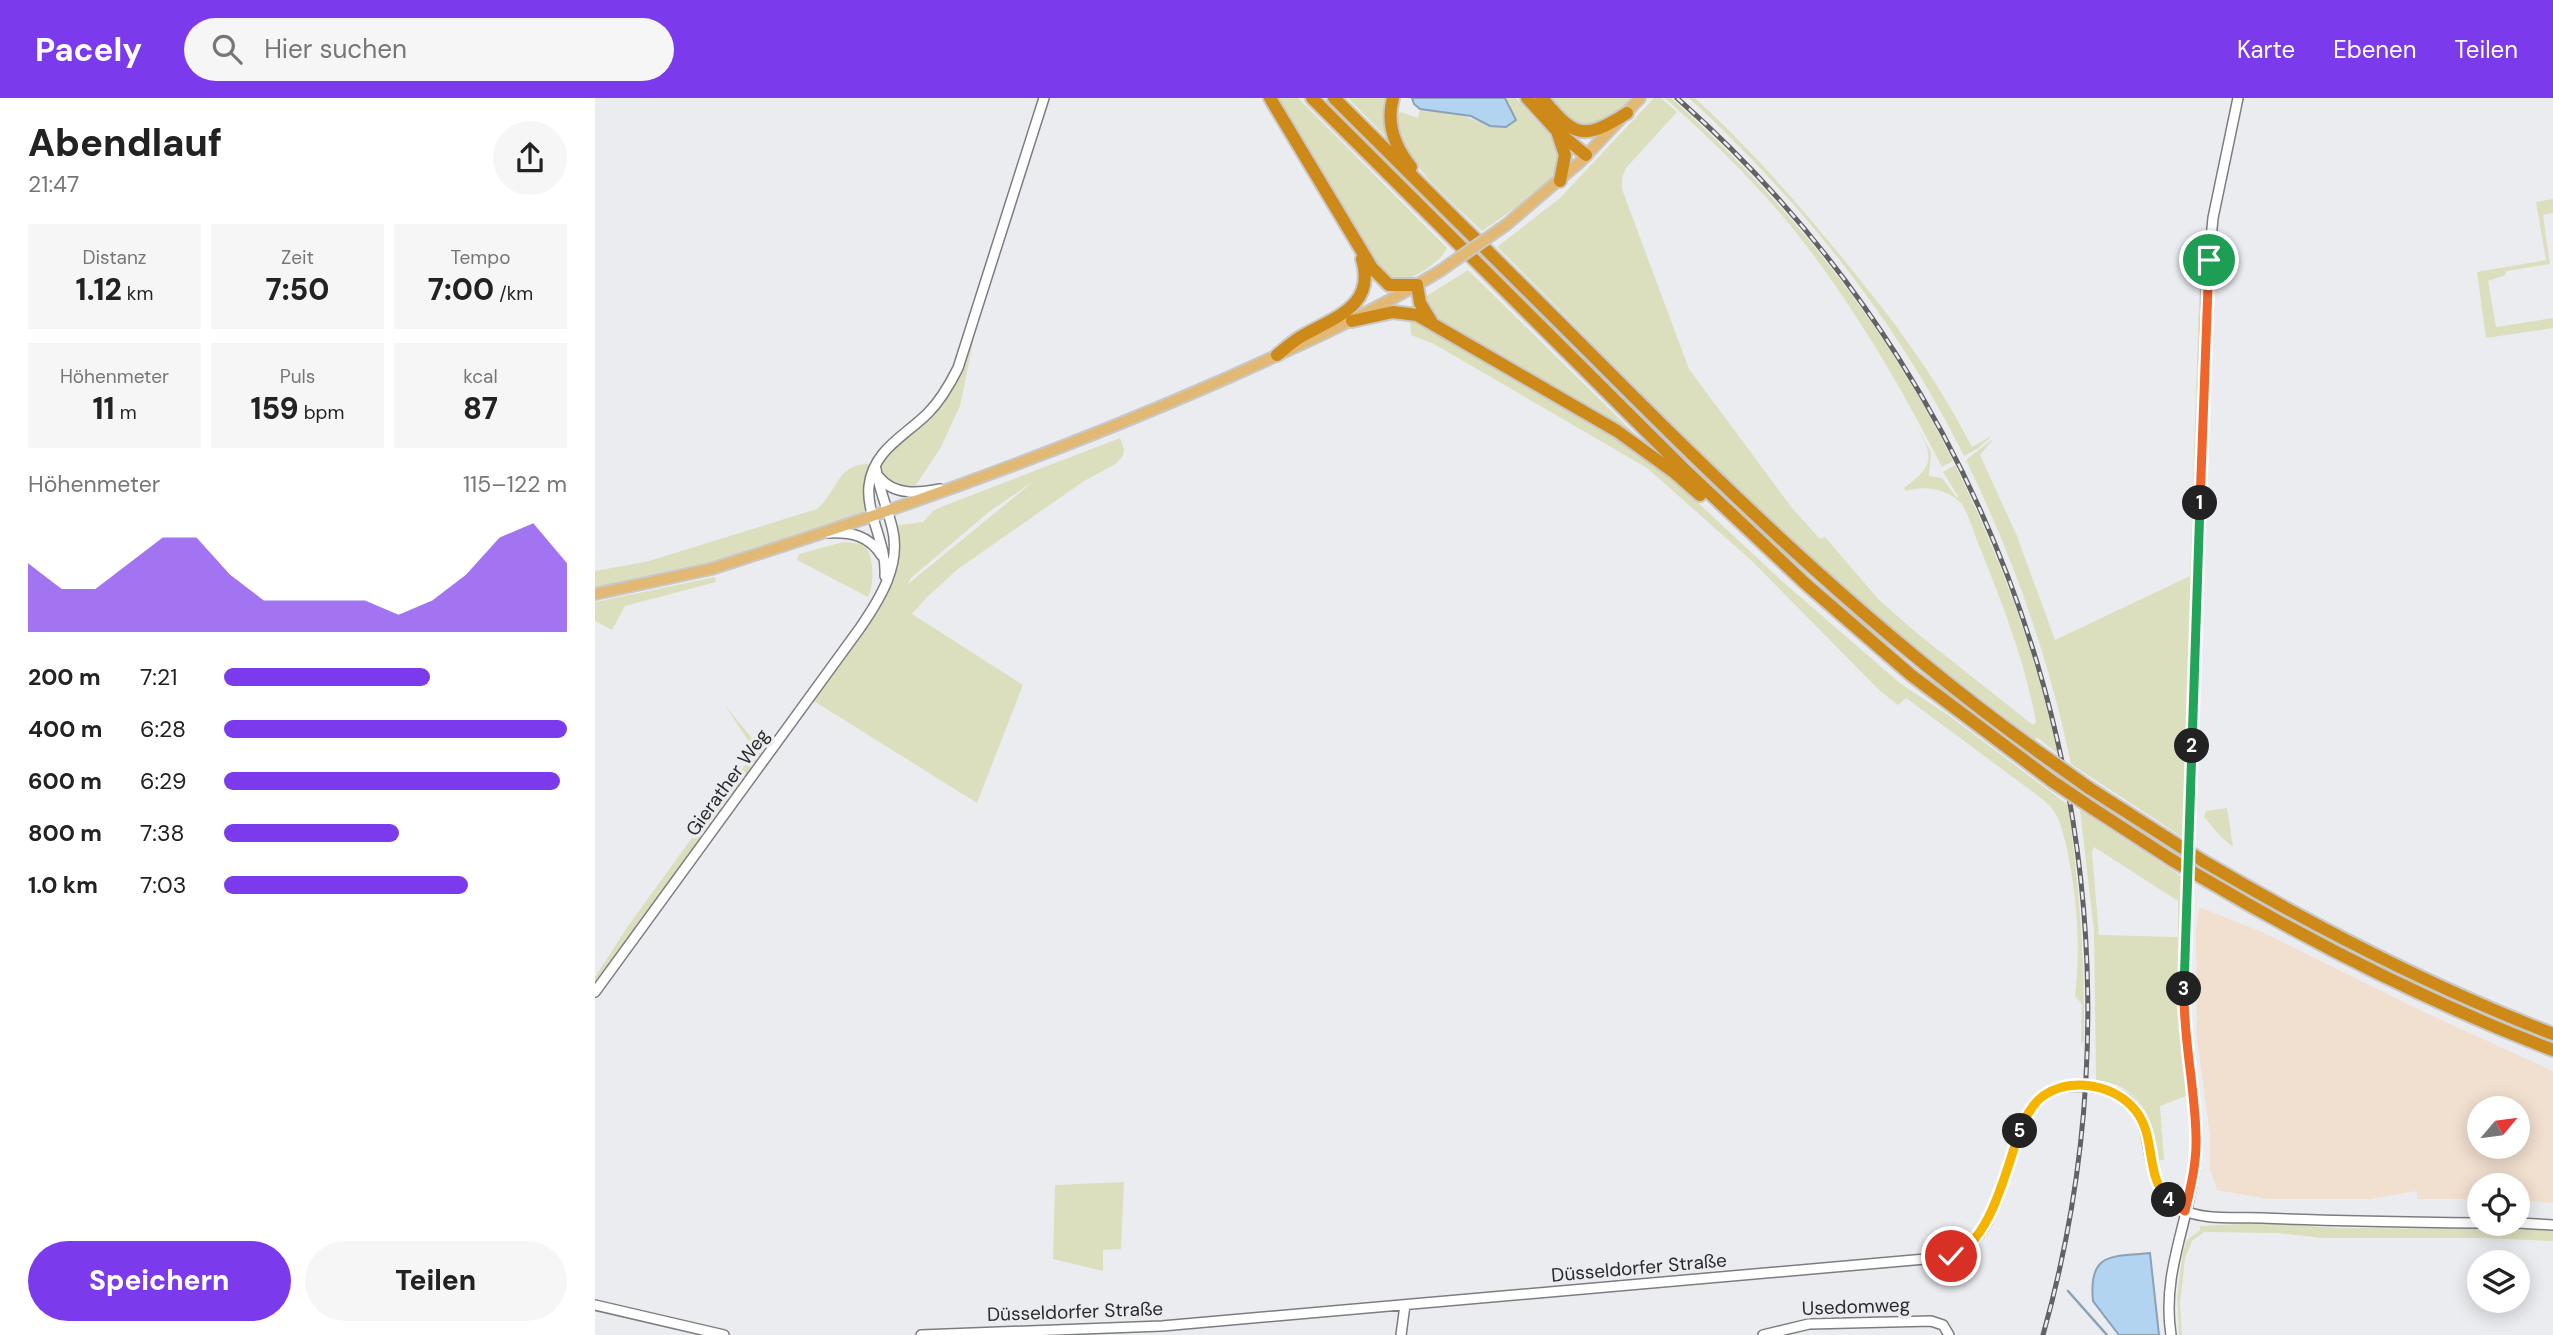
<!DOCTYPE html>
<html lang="de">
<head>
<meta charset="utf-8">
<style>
  :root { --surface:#fff; --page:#f6f6f6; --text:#222; --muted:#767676; --accent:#7c3aed }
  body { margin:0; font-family:"DM Sans",sans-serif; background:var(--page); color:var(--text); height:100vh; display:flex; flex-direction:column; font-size:26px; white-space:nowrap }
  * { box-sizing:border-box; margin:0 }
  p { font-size:23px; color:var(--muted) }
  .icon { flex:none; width:38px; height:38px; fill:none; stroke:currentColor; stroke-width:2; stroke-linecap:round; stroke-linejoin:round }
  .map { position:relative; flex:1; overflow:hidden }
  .drawer { display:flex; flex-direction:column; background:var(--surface); width:595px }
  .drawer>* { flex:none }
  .needle { width:46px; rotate:61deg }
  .tools { position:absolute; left:1872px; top:998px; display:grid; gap:14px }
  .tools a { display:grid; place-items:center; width:63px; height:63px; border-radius:50%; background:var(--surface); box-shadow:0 4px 18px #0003; font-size:35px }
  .pin { position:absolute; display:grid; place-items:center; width:60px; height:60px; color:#fff; margin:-30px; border:4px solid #fff; border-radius:50%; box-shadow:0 2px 7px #0007 }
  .km { position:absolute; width:35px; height:35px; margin:-18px; border-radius:50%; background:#222; color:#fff; font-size:19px; line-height:35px; text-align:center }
  .round { display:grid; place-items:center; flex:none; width:74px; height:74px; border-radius:37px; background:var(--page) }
  .head { display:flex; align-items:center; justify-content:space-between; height:119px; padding:0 28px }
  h1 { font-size:38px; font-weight:800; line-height:52px }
  .metrics { display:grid; grid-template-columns:repeat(3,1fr); gap:10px; height:119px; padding:7px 28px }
  .metrics div { display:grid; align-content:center; border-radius:0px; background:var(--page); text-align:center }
  .metrics b { font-size:30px; font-weight:800 }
  .metrics small { font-size:19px; font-weight:400 }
  .metrics p { font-size:19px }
  .chart { height:196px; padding:14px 28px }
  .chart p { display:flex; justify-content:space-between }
  .chart svg { width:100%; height:126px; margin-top:7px; fill:var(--accent); opacity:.7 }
  .cta { display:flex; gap:14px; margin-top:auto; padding:14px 28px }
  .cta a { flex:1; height:80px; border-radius:42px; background:var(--accent); color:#fff; font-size:28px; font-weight:800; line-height:80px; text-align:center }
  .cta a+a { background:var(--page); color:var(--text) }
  ul { padding:0 28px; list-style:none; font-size:23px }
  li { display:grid; grid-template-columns:112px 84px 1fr; align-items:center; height:52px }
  li i { height:18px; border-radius:9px; background:var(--accent) }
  header { display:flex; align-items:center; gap:42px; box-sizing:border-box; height:98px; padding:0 35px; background:var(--accent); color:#fff }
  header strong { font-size:33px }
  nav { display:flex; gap:38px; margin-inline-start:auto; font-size:24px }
  .search { width:490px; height:63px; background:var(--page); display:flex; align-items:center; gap:18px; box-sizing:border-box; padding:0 24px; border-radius:38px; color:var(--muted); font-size:26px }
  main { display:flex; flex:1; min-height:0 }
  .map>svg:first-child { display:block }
</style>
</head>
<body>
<header>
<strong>Pacely</strong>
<div class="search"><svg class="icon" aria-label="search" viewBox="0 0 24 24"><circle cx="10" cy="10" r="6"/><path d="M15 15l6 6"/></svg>Hier suchen</div>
<nav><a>Karte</a><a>Ebenen</a><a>Teilen</a></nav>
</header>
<main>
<section class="drawer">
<div class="head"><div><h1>Abendlauf</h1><p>21:47</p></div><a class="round"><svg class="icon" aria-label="share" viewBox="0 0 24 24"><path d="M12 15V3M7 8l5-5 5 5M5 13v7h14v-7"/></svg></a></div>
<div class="metrics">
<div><p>Distanz</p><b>1.12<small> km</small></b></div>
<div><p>Zeit</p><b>7:50</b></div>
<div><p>Tempo</p><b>7:00<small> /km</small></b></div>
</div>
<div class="metrics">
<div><p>Höhenmeter</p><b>11<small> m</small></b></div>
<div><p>Puls</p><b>159<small> bpm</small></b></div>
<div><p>kcal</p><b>87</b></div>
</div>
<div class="chart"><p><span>Höhenmeter</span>115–122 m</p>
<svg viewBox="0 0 160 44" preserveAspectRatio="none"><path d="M0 44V20L10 29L20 29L30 20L40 11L50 11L60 24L70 33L80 33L90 33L100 33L110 38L120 33L130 24L140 11L150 6L160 20V44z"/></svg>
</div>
<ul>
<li><b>200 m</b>7:21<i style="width:60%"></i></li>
<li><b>400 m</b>6:28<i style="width:100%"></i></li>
<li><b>600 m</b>6:29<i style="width:98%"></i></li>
<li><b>800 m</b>7:38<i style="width:51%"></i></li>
<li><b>1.0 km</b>7:03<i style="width:71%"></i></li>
</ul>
<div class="cta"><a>Speichern</a><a>Teilen</a></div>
</section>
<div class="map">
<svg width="1958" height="1237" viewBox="0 0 1958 1237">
  <rect width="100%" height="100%" fill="#ebecf0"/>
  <path fill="#f1dfcf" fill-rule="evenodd" d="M1604 809 1669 835 1833 916 1958 973V1105L1923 1102V1087H1885V1101H1822V1093L1774 1101H1674L1622 1092 1615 1071V1037L1602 941 1601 829ZM1885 1010H1923V1048H1885Z"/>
  <path fill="#dcdfbe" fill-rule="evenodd" d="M681 0H703L852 150C844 166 822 177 805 185L791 180 776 159 717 56Z
    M753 0H793L795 43Z
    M910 0H921C930 12 959 39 963 49 966 57 964 69 959 76 945 95 907 119 887 133 855 102 805 64 801 18L806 14 823 20 825 11C850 14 872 17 895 28L916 7Z
    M955 0H1036C1022 15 1000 35 979 24 970 19 962 8 955 0Z
    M1059 0H1066L1082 14 1031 70 1027 80V91L1094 271 1197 410 1225 441 1230 439 1284 502 1323 536 1438 627 1441 624C1430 563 1406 502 1383 445 1379 435 1372 412 1366 405 1352 391 1330 387 1311 393L1309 390C1343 365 1337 357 1319 323L1336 354 1334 378 1347 380 1362 400 1363 398 1348 374 1360 367C1405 459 1441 555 1463 656L1443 640 1439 641C1367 587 1296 531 1229 470 1115 369 1010 257 902 149L965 100Z
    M1070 0H1076L1082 5C1194 107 1291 226 1358 363L1347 369C1305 286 1250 193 1190 121 1154 78 1112 38 1070 0Z
    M1094 0H1100C1159 54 1211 114 1261 177 1306 232 1344 285 1377 349L1398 337 1382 351 1369 358C1302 222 1205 102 1094 0Z
    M1958 101V115L1948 117 1955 166 1912 173 1910 177 1893 183 1901 229 1958 220V230L1891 240 1882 174 1951 162 1941 104Z
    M1604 167 1609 168 1590 741 1476 666C1454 560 1418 459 1371 362L1399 340 1385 357 1422 438 1460 542 1595 478 1605 175 1595 180 1592 177Z
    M873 172 1049 345 1009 318 852 230 834 212 830 199Z
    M389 191 365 308 345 351 316 394 277 377 279 417 179 451 0 496V473L54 463 222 411C243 393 242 364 276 366L351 293Z
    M815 223 825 226 976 311 1035 348 1081 384 1188 484 1306 586 1353 617 1473 707C1484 785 1490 863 1489 943L1486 946 1487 906 1480 898C1486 847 1482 797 1471 747 1468 736 1466 722 1458 712 1454 706 1448 702 1442 697L1311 600 1303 607 1284 592 1158 464 1052 370 839 246 816 237Z
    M525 340 529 351 528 358 519 367 489 383 363 471 332 499 317 516 428 587 382 705 214 600 265 530 294 478 297 428 328 424 338 413 346 409ZM439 383 313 486 316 480 395 413Z
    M248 444 268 446C279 455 280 486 273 499L202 462 204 456Z
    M120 479 121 484 30 508 17 532 0 523V504Z
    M129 606 165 650 166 659 0 885V879L33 828 160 653Z
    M1632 710 1638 749 1627 740 1609 719 1611 713Z
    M1485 712 1589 780 1585 911 1591 998 1565 1008 1569 1062H1564C1560 1023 1545 986 1501 982L1499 833ZM1499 749 1583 803V839L1504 837 1497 754Z
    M529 1084 526 1151 508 1152V1173L458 1161 460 1087Z
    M1669 1125 1744 1130 1958 1131V1143L1888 1140H1728L1681 1135 1609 1134 1597 1143 1590 1160 1585 1206 1587 1237H1584L1582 1199 1588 1153 1592 1142 1605 1132V1128Z"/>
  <path fill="#b2d4f0" stroke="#8aa1b6" stroke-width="2" d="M817 0H910L921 22 911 29 895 28 876 18 825 11 819 6Z
    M1555 1155 1564 1237H1524L1498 1203C1493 1153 1518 1159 1555 1155Z"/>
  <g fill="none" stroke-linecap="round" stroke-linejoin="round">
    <path stroke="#8aa1b6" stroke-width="2.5" d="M1473 1193 1512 1237"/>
    <defs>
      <path id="minor" d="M284 379C299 398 324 395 345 391
        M233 435C256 434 274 437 287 458
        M290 478C292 446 271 416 274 388 278 352 310 338 333 315 346 302 355 286 363 270L449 0
        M0 894 265 530C285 501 307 466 297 429 292 409 284 391 281 371
        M1923 1125 1958 1127
        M0 1207 129 1237
        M326 1237 567 1228 1353 1159C1405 1146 1410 1054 1434 1013 1447 996 1462 988 1483 988 1585 992 1529 1075 1584 1110 1606 1123 1642 1119 1667 1120 1740 1123 1812 1124 1885 1125
        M806 1237 810 1207
        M1168 1237 1214 1226 1336 1223 1348 1227 1354 1237
        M1576 1237C1566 1172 1596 1121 1601 1059 1605 1007 1588 956 1589 905L1612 183 1618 120 1643 0"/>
      <path id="major" d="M911 127 985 64 1045 0
        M0 496 116 471 147 461C308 410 468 352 623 284 699 250 774 217 845 173"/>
      <path id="highway" d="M675 0 777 170 794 187H822L825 205 836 223
        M717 0 1088 370 1212 487 1316 577 1457 683
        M739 0C825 86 911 172 998 258 1139 400 1282 538 1445 655
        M798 0C791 25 800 49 816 69
        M932 0 962 33 991 57
        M947 0C979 38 987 44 1032 15
        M963 36 970 57 965 83
        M757 223 798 214 822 217 1022 333 1080 375 1105 397
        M682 257C691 250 699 242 709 237 741 219 781 207 767 161
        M1494 690 1572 740
        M1497 710 1577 762
        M1608 763C1720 829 1836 889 1958 936
        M1613 783C1723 848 1838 906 1958 952"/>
    </defs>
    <use href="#minor" stroke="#7c7d80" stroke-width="12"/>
    <use href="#major" stroke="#c8c8c8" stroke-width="14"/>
    <use href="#highway" stroke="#c8c8c8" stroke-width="16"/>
    <use href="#minor" stroke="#fff" stroke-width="9"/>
    <use href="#major" stroke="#e1b974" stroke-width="10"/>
    <use href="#highway" stroke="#cd8a18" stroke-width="12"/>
    <defs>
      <path id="rail" d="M1082 0C1429 306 1574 791 1448 1237"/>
    </defs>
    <use href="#rail" stroke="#626265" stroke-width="5"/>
    <use href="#rail" stroke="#ebecf0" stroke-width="2.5" stroke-dasharray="8" stroke-linecap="butt"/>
    <defs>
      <path id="major-bridge" d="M845 173 911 127"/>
      <path id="highway-bridge" d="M1445 655 1494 690
        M1457 683 1497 710
        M1572 740 1608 763
        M1577 762 1613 783"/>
    </defs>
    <use href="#major-bridge" stroke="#c8c8c8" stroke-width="14" stroke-linecap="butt"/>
    <use href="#highway-bridge" stroke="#c8c8c8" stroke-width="16" stroke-linecap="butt"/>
    <use href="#major-bridge" stroke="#e1b974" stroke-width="10"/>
    <use href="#highway-bridge" stroke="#cd8a18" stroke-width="12"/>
  </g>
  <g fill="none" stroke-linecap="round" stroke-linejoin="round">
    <defs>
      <path id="split-1" d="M1605 405 1614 162"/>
      <path id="split-2" d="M1597 648 1605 405"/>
      <path id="split-3" d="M1589 891 1597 648"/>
      <path id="split-4" d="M1574 1102 1590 1113C1596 1088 1602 1064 1601 1038 1600 988 1588 941 1589 891"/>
      <path id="split-5" d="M1425 1033C1430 1020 1436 1007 1448 998 1476 978 1521 987 1541 1013 1562 1040 1549 1077 1574 1102"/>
      <path id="split-6" d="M1356 1158C1396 1145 1411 1070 1425 1033"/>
    </defs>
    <use href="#split-1" stroke="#fff" stroke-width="14"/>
    <use href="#split-2" stroke="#fff" stroke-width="14"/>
    <use href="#split-3" stroke="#fff" stroke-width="14"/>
    <use href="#split-4" stroke="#fff" stroke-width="14"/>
    <use href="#split-5" stroke="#fff" stroke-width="14"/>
    <use href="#split-6" stroke="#fff" stroke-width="14"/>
    <use href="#split-1" stroke="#f0652b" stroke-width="9"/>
    <use href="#split-2" stroke="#22a559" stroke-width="9"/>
    <use href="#split-3" stroke="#22a559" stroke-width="9"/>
    <use href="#split-4" stroke="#f0652b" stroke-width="9"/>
    <use href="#split-5" stroke="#f5b400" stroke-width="9"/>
    <use href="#split-6" stroke="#f5b400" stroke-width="9"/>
  </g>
  <g text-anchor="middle" stroke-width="7" stroke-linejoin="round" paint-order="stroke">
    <g font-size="19" fill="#2b2b2d" stroke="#ebecf0">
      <text transform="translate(132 684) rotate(-54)" y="7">Gierather Weg</text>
      <text transform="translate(1044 1169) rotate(-5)" y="7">Düsseldorfer Straße</text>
      <text transform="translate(1261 1208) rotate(-2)" y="7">Usedomweg</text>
      <text transform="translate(480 1213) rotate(-2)" y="7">Düsseldorfer Straße</text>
    </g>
  </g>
</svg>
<div class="tools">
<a><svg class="needle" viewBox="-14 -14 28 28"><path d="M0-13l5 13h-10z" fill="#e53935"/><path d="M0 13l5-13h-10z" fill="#767676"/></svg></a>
<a><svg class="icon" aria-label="locate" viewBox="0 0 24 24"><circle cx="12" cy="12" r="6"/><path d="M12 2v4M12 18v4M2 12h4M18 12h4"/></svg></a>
<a><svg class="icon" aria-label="layers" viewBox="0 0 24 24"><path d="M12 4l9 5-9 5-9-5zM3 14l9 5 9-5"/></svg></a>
</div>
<div class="pin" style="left:1614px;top:162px;background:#1e9e55"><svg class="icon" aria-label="arrive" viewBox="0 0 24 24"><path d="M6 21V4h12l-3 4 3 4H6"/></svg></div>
<div class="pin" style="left:1356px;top:1158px;background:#d93025"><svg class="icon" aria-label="check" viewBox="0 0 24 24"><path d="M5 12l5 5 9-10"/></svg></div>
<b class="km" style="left:1605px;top:405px">1</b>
<b class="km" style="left:1597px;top:648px">2</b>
<b class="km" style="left:1589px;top:891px">3</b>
<b class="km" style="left:1574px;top:1102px">4</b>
<b class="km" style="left:1425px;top:1033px">5</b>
</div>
</main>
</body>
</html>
